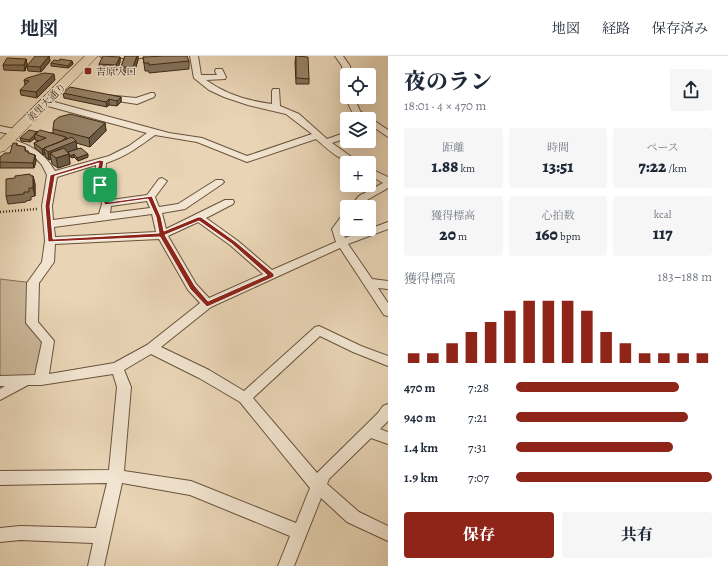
<!DOCTYPE html>
<html lang="ja">
<head>
<meta charset="utf-8">
<style>
  :root { --surface:#fff; --page:#f6f6f7; --text:#1f2937; --muted:#747a83; --line:#e0e1e3; --accent:#8f2418 }
  body { margin:0; font-family:Alegreya,"Noto Serif JP",serif; background:var(--page); color:var(--text); height:100vh; display:flex; flex-direction:column; font-size:15px; white-space:nowrap }
  * { box-sizing:border-box; margin:0 }
  p { font-size:13px; color:var(--muted) }
  .icon { flex:none; width:22px; height:22px; fill:none; stroke:currentColor; stroke-width:2; stroke-linecap:round; stroke-linejoin:round }
  .map { position:relative; flex:1; overflow:hidden }
  .panel { display:flex; flex-direction:column; background:var(--surface); width:340px }
  .panel>* { flex:none }
  .tools { position:absolute; left:340px; top:12px; display:grid; gap:8px }
  .tools a { display:grid; place-items:center; width:36px; height:36px; border-radius:4px; background:var(--surface); box-shadow:0 4px 16px #0002; font-size:20px }
  .pin { position:absolute; display:grid; place-items:center; width:34px; height:34px; color:#fff; margin:-17px; border-radius:8px; box-shadow:0 2px 6px #0006 }
  .round { display:grid; place-items:center; flex:none; width:42px; height:42px; border-radius:4px; background:var(--page) }
  .summary { display:flex; align-items:center; justify-content:space-between; height:68px; padding:0 16px }
  h1 { font-size:22px; font-weight:800; line-height:30px }
  .figures { display:grid; grid-template-columns:repeat(3,1fr); gap:6px; height:68px; padding:4px 16px }
  .figures div { display:grid; align-content:center; border-radius:4px; background:var(--page); text-align:center }
  .figures b { font-size:17px; font-weight:800 }
  .figures small { font-size:11px; font-weight:400 }
  .figures p { font-size:11px }
  .chart { height:112px; padding:8px 16px }
  .chart p { display:flex; justify-content:space-between }
  .chart svg { width:100%; height:72px; margin-top:4px; stroke:var(--accent); stroke-width:6 }
  .primary-button { display:flex; gap:8px; margin-top:auto; padding:8px 16px }
  .primary-button a { flex:1; height:46px; border-radius:4px; background:var(--accent); color:#fff; font-size:16px; font-weight:800; line-height:46px; text-align:center }
  .primary-button a+a { background:var(--page); color:var(--text) }
  ul { padding:0 16px; list-style:none; font-size:13px }
  li { display:grid; grid-template-columns:64px 48px 1fr; align-items:center; height:30px }
  li i { height:10px; border-radius:5px; background:var(--accent) }
  header { display:flex; align-items:center; gap:24px; box-sizing:border-box; height:56px; padding:0 20px; background:var(--surface); border-bottom:1px solid var(--line) }
  header strong { font-size:19px }
  nav { display:flex; gap:22px; margin-inline-start:auto; font-size:14px }
  main { display:flex; flex:1; min-height:0 }
  .map>svg:first-child { display:block }
</style>
</head>
<body>
<header>
<strong>地図</strong>
<nav><a>地図</a><a>経路</a><a>保存済み</a></nav>
</header>
<main>
<div class="map">
<svg width="388" height="510" viewBox="0 0 388 510">
  <rect width="100%" height="100%" fill="#e9d5b6"/>
  <filter id="stains"><feTurbulence type="fractalNoise" baseFrequency=".005" numOctaves="4"/><feColorMatrix values="0 0 0 0 .2 0 0 0 0 .09 0 0 0 0 .02 0 0 0 .5 -.17"/></filter>
  <radialGradient id="worn" r=".72"><stop offset=".6" stop-color="#630" stop-opacity="0"/><stop offset="1" stop-color="#630" stop-opacity=".3"/></radialGradient>
  <path fill="#ccb89a" stroke="#867056" d="M0 223 33 227 32 267 48 285 41 324 0 325Z"/>
  <g fill="none" stroke-linecap="round" stroke-linejoin="round">
    <defs>
      <path id="minor" d="M100 0H156L152 2H104Z
        M190 0H198L201 19H217L215 15 216 13H222L226 21 225 23 206 24C225 38 248 45 272 48V35L273 33H279L280 50 299 58 327 83 347 76V82L332 87 360 107C341 107 330 95 316 83L247 106 197 86 155 79C140 90 125 101 106 107L105 122 111 144 147 139 159 123 162 122 167 125 155 141 159 151 178 148 216 124H222L224 126 222 128 185 153 162 157 166 173 225 144H233L234 146 233 148 206 162 238 185 272 214 336 186 332 173 343 158 347 157V167L342 173 345 182 388 166V173L348 188 372 223 388 225V233L378 232 388 247V260L384 259 340 192 211 251 161 291 209 314 244 335 315 271 319 270 361 290 388 300V310L353 296 320 280 253 342 317 417 378 357 383 350 388 348V365L380 373 388 376V388L371 382 329 423 327 428 359 456 388 470V485L347 466 321 442 294 510H278L290 480 190 439 122 427 104 510H88L93 487 20 484 0 486V472L20 470 96 472 107 427 0 429V415L109 414 117 331 113 318 41 329H28L0 344V333L5 330H0V320L35 319 42 286 26 267 27 227 42 206 45 185 42 150 47 119 42 109 33 99 2 85 7 82C29 88 43 95 55 115L109 100 129 90 147 77 44 49 43 47 44 45 47 44 169 77 202 82 247 100 312 78 286 58 248 49 224 41 209 34 194 22ZM96 109 95 127 102 148 99 158 53 164 52 150 57 121ZM147 145 150 152 110 157 111 150ZM152 158 156 176 55 181 54 171ZM198 166 230 189 263 218 209 242 196 228 168 180ZM159 183 188 234 200 247 147 289 114 307 49 318 54 285 38 266 39 227 54 206 55 188ZM151 298 199 322 240 346 310 432 296 467 191 425 124 415 131 331 124 314Z
        M335 0H343L350 10 351 19H347V21H344L342 10Z
        M151 37H154L155 39 154 41 137 48 105 43 101 41 105 39 136 42Z
        M347 39V41H354L360 55 388 74V81L369 68V63C352 63 351 54 346 41Z
        M0 70 19 74 20 76 16 79 0 76Z
        M369 112 388 121V132L367 144 361 151H350L359 140 383 127 369 119Z"/>
      <path id="primary" d="M85 0H98L5 95 0 96V84Z"/>
    </defs>
    <use href="#minor" stroke="#6a533b" stroke-width="2"/>
    <use href="#primary" stroke="#3f2812" stroke-width="1"/>
    <path stroke="#3f2812" stroke-width="2.5" stroke-dasharray="1 2" stroke-linecap="butt" d="M0 156 37 153"/>
    <use href="#minor" fill="#f1e4d0" fill-rule="evenodd"/>
    <use href="#primary" fill="#e9d5b6" fill-rule="evenodd"/>
  </g>
  <path fill="#827059" stroke="#3f2812" d="M49 0 50 5 41 16 28 15 27 10Z
    M125 0H138V4L134 17 122 16 121 11Z
    M296 0 309 23V28H296L295 6Z
    M120 1V6L117 14 100 13 99 8Z
    M143 1 189 5V13L149 17V15H145Z
    M26 3 27 8 25 15 4 14 3 9Z
    M59 5H72L73 8 68 12 51 10V7Z
    M24 24H55L37 42 21 39 20 34 25 29Z
    M63 37 121 41V46L117 50 109 49 107 51 64 42Z
    M105 67 106 75 90 91 76 87 77 93 88 101 78 105 74 101 72 102 69 100 70 108 58 112 52 108 51 103 49 104 45 100V98L43 99 35 92 34 87 39 85 35 84V82L30 86 21 85 20 82 38 76 53 77V73Z
    M17 87V89L25 91 26 95H28L29 97 35 99 36 105 34 112H0V101L10 97Z
    M31 120H33L35 128V140L31 141V144L26 145V146L8 148 6 140Z"/>
  <path fill="#6a5b48" stroke="#3f2812" d="M49 0 50 5 41 16 40 11Z
    M137 0H138V4L134 17 133 11Z
    M120 1V6L117 14 116 9Z
    M26 3 27 8 25 15 24 9Z
    M72 5 73 8 68 12V10Z
    M54 18 55 24 37 42 36 36Z
    M121 41V46L117 50V45Z
    M109 43V49L107 51 106 46Z
    M105 67 106 75 90 91 89 82Z
    M34 79 35 82 30 86 29 84Z
    M66 81 67 87 76 85 77 93 56 101 50 97 51 103 49 104 48 96Z
    M42 93H44L45 98 43 99Z
    M69 98 70 108 58 112 56 102Z
    M74 98V101L72 102 71 100Z
    M88 98V101L78 105 77 102Z
    M35 99 36 105 34 112 33 107Z
    M33 120 35 128V140L33 132Z"/>
  <path fill="#978267" stroke="#3f2812" d="M35 0H49L40 11 27 10Z
    M103 0 120 1 116 9 99 8Z
    M125 0H137L133 11H121Z
    M166 0H187L189 5 149 9V7H144L143 1Z
    M296 0 308 1 309 23 296 22Z
    M7 2 26 3 24 9H3Z
    M60 3 72 5 68 10 51 7 54 4 59 5Z
    M44 17 54 18 36 36 20 34 29 25 24 24 27 22Z
    M70 31 121 41 117 45 109 43 106 46 63 37Z
    M70 58 105 67 89 82 53 73 54 65 59 61Z
    M29 74 38 76 29 84 20 82Z
    M40 74 66 81 62 85 44 92V93H42L34 87 46 82 34 78Z
    M72 81 76 85 48 96 44 92Z
    M13 87H17L16 89 25 91V95H28V97L35 99 33 107 0 106V101L5 97H10Z
    M64 92 69 98 56 102 50 97Z
    M81 92 88 98 77 102 74 98 71 100 68 96Z
    M30 118 31 120H33V132H29V136H24V138L6 140V123L15 122V120Z"/>
  <path fill="#8f2418" stroke="#fff" fill-rule="evenodd" d="M100 104 104 105C100 122 103 130 109 146L152 140 161 161 164 175 198 161H201L236 186 274 218V221L207 251 190 233 160 181 48 186 45 150 50 119ZM99 107C94 122 98 135 105 149L148 143 156 161 159 177 53 183 50 150 55 120ZM199 165 232 188 267 219 208 245 195 230 165 179Z"/>
  <rect fill="#8f2418" stroke="#f1e4d0" stroke-width="1.5" x="84" y="11" width="8" height="8" rx="2"/>
  <g text-anchor="middle" stroke-width="3" stroke-linejoin="round" paint-order="stroke">
    <g font-size="10" fill="#3f2812" stroke="#f1e4d0" text-anchor="start">
      <text x="96" y="19">吉原入口</text>
    </g>
    <g font-size="10" fill="#3f2812" stroke="#f1e4d0">
      <text transform="translate(46 46) rotate(-45)" y="4">美里大通り</text>
    </g>
  </g>
  <rect width="100%" height="100%" filter="url(#stains)"/>
  <rect width="100%" height="100%" fill="url(#worn)"/>
</svg>
<div class="tools">
<a><svg class="icon" aria-label="locate" viewBox="0 0 24 24"><circle cx="12" cy="12" r="6"/><path d="M12 2v4M12 18v4M2 12h4M18 12h4"/></svg></a>
<a><svg class="icon" aria-label="layers" viewBox="0 0 24 24"><path d="M12 4l9 5-9 5-9-5zM3 14l9 5 9-5"/></svg></a>
<a>+</a>
<a>−</a>
</div>
<div class="pin" style="left:100px;top:129px;background:#1e9e55"><svg class="icon" aria-label="arrive" viewBox="0 0 24 24"><path d="M6 21V4h12l-3 4 3 4H6"/></svg></div>
</div>
<section class="panel">
<div class="summary"><div><h1>夜のラン</h1><p>18:01 · 4 × 470 m</p></div><a class="round"><svg class="icon" aria-label="share" viewBox="0 0 24 24"><path d="M12 15V3M7 8l5-5 5 5M5 13v7h14v-7"/></svg></a></div>
<div class="figures">
<div><p>距離</p><b>1.88<small> km</small></b></div>
<div><p>時間</p><b>13:51</b></div>
<div><p>ペース</p><b>7:22<small> /km</small></b></div>
</div>
<div class="figures">
<div><p>獲得標高</p><b>20<small> m</small></b></div>
<div><p>心拍数</p><b>160<small> bpm</small></b></div>
<div><p>kcal</p><b>117</b></div>
</div>
<div class="chart"><p><span>獲得標高</span>183–188 m</p>
<svg viewBox="0 0 160 44" preserveAspectRatio="none"><path d="M5 44V38M15 44V38M25 44V32M35 44V25M45 44V19M55 44V12M65 44V6M75 44V6M85 44V6M95 44V12M105 44V25M115 44V32M125 44V38M135 44V38M145 44V38M155 44V38"/></svg>
</div>
<ul>
<li><b>470 m</b>7:28<i style="width:83%"></i></li>
<li><b>940 m</b>7:21<i style="width:88%"></i></li>
<li><b>1.4 km</b>7:31<i style="width:80%"></i></li>
<li><b>1.9 km</b>7:07<i style="width:100%"></i></li>
</ul>
<div class="primary-button"><a>保存</a><a>共有</a></div>
</section>
</main>
</body>
</html>
